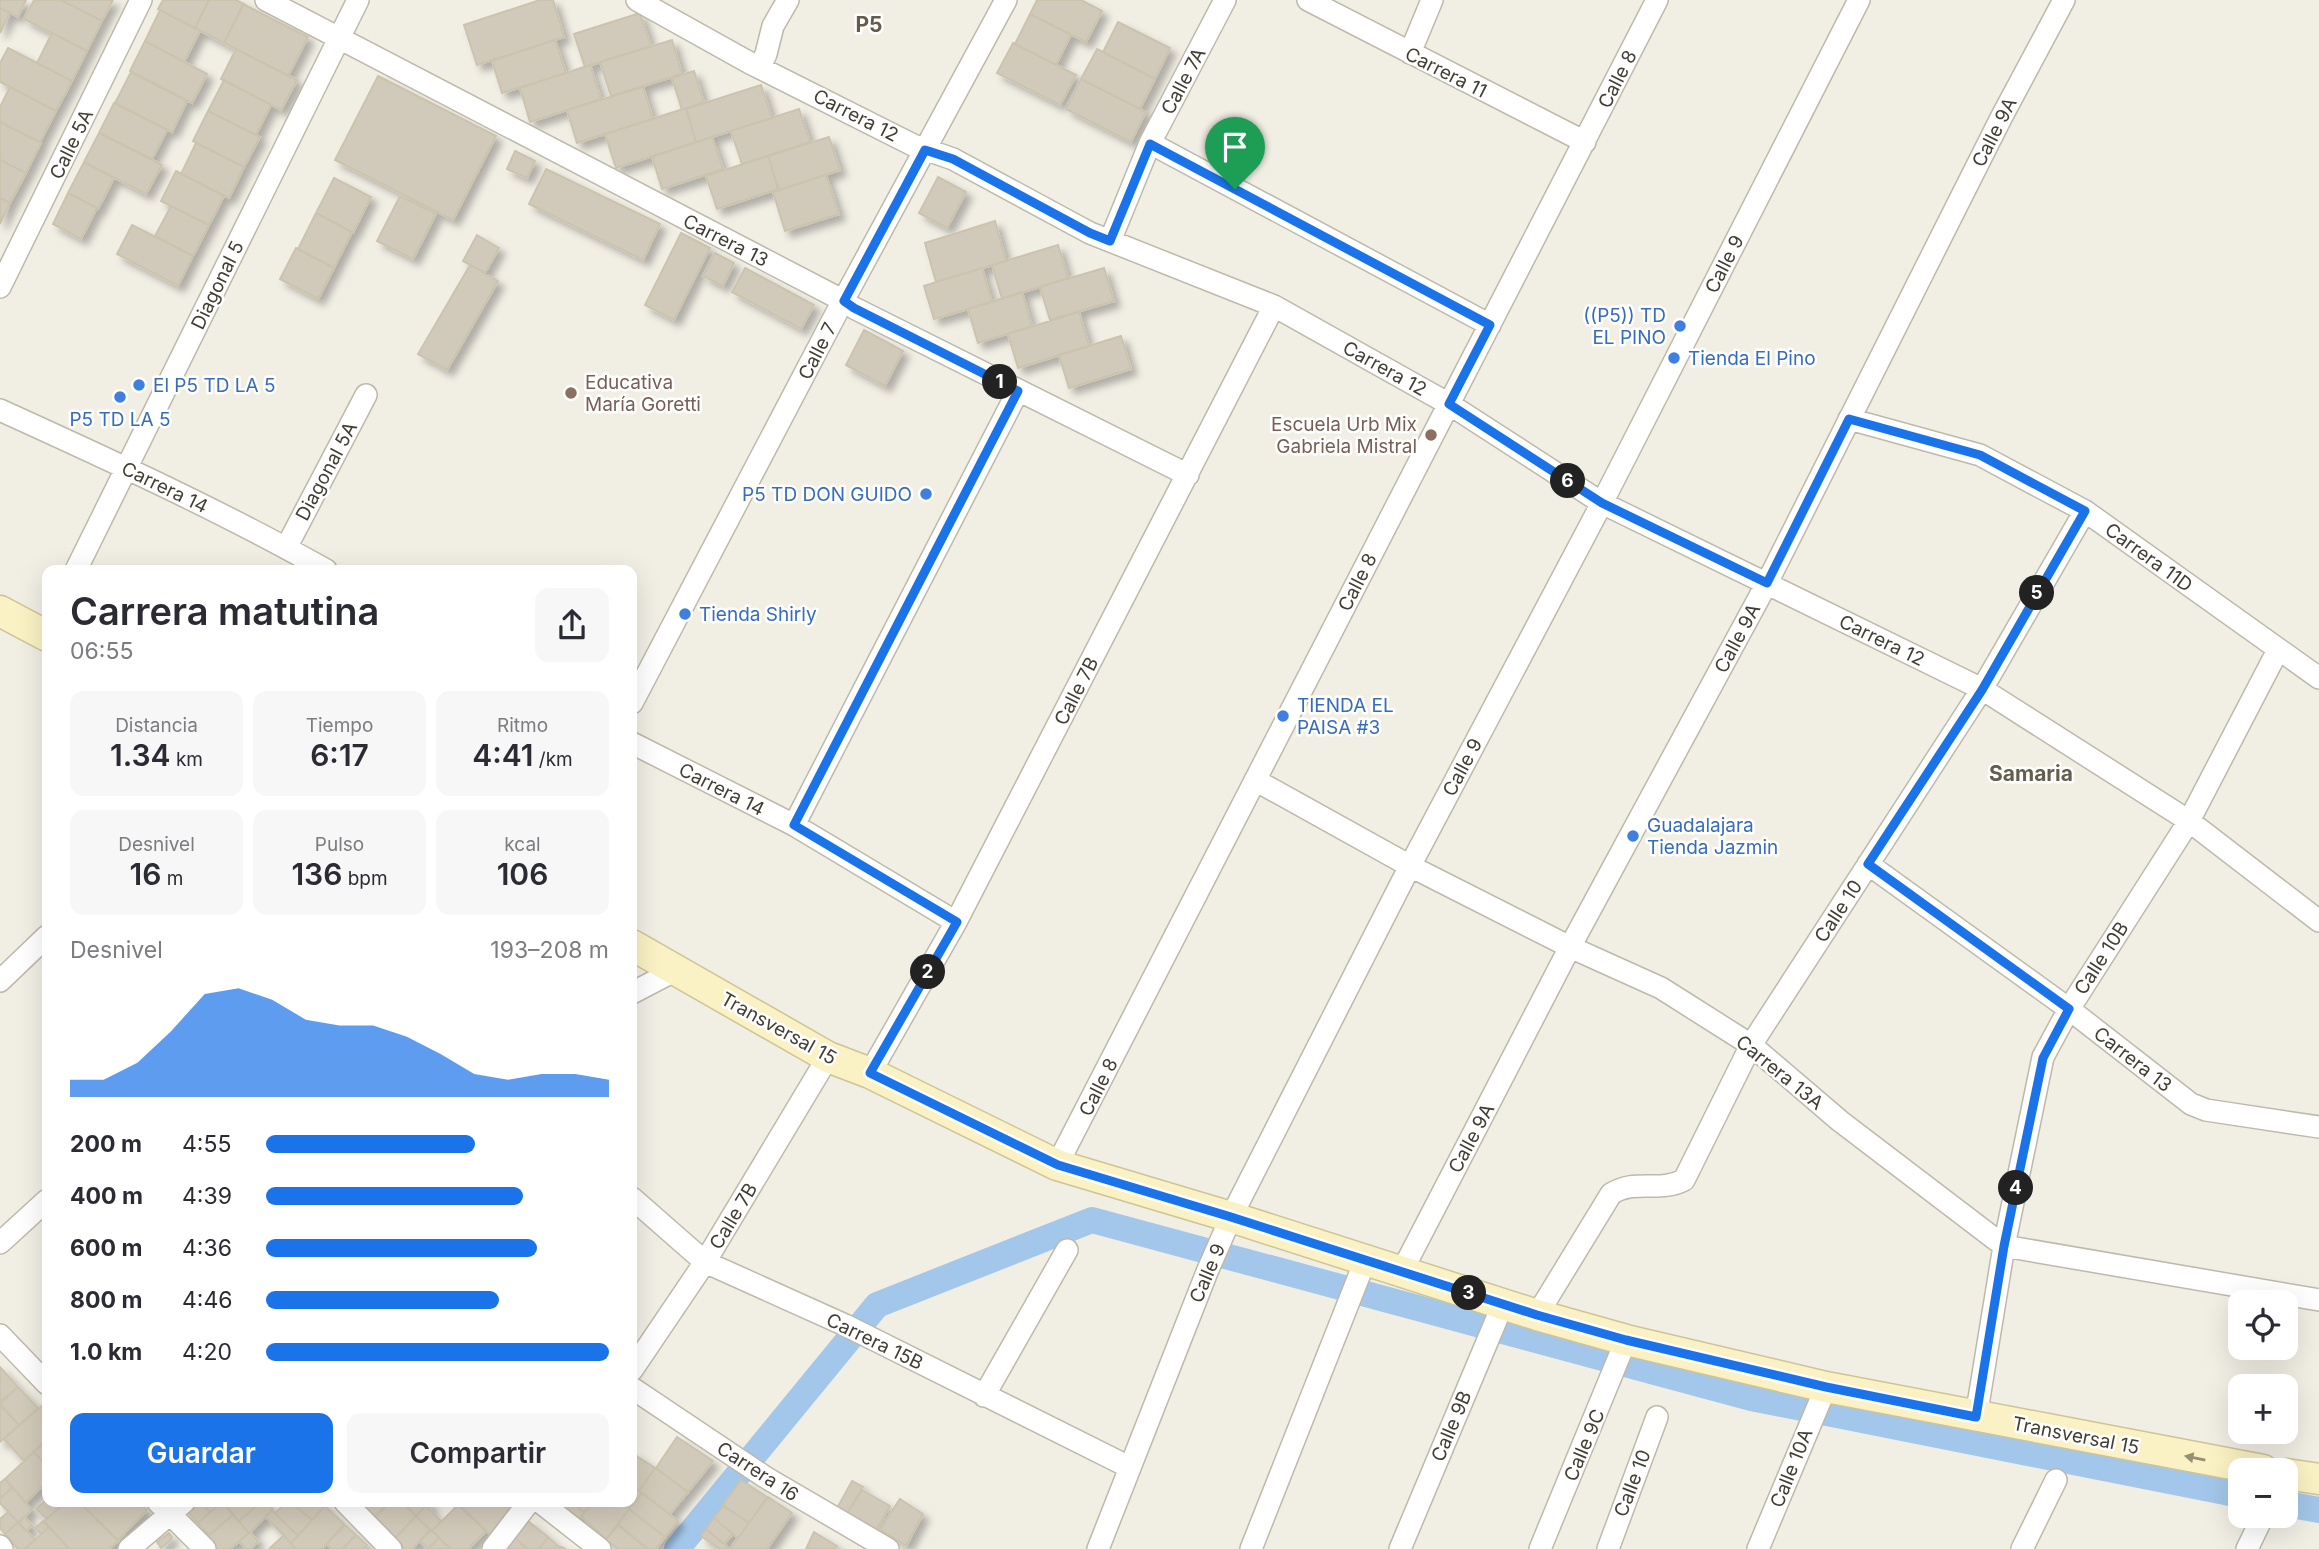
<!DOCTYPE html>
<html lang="es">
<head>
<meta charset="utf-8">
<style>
  :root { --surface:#fff; --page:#f7f7f7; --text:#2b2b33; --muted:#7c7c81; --accent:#1a73e8 }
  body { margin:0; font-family:Inter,sans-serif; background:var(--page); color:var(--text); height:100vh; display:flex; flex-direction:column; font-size:26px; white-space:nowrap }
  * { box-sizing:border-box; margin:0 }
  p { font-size:23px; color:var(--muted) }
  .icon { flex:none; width:38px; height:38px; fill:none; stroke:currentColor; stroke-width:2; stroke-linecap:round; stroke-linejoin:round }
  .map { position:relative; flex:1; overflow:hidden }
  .sheet { position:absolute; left:42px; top:565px; width:595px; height:942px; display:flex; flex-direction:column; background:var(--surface); border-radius:14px; box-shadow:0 7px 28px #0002 }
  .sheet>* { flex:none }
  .fabs { position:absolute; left:2228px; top:1290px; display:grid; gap:14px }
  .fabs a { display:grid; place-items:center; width:70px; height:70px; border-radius:14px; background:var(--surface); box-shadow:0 7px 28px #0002; font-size:35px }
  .pin { position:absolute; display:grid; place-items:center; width:60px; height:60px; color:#fff; margin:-72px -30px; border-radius:50% 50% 50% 0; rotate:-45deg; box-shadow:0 0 7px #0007 }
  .pin .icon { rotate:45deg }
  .km { position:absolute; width:35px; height:35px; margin:-18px; border-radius:50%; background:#222; color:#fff; font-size:19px; line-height:35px; text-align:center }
  .round { display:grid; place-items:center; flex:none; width:74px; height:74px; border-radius:14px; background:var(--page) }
  .head { display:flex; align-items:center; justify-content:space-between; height:119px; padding:0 28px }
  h1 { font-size:38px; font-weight:600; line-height:52px }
  .metrics { display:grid; grid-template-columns:repeat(3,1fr); gap:10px; height:119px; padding:7px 28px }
  .metrics div { display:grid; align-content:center; border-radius:14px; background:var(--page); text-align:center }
  .metrics b { font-size:30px; font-weight:600 }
  .metrics small { font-size:19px; font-weight:400 }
  .metrics p { font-size:19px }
  .chart { height:196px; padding:14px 28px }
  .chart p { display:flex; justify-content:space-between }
  .chart svg { width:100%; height:126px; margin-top:7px; fill:var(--accent); opacity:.7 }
  .button { display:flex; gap:14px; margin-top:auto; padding:14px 28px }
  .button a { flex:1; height:80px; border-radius:14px; background:var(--accent); color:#fff; font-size:28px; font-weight:600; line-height:80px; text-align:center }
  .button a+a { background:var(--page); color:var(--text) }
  ul { padding:0 28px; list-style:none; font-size:23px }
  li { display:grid; grid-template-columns:112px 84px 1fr; align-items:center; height:52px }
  li i { height:18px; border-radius:9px; background:var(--accent) }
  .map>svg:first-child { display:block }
</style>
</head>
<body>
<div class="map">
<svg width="2319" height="1549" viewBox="0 0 2319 1549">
  <defs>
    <filter id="shadow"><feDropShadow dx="6" dy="6" stdDeviation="3.5" flood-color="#0004"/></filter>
  </defs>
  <rect width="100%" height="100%" fill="#f1eee4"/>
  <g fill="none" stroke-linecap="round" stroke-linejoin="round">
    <path stroke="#a3c7ea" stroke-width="26" d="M2286 1504 2319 1510
      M677 1549 877 1305 1092 1220 1751 1398 2240 1495"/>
  </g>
  <path fill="#d1caba" stroke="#cbc3ae" stroke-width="2" filter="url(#shadow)" d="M0 0H26L18 17 0 8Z
    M34 0H61L102 21 87 51 24 19Z
    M61 0H113L102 21Z
    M163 0H209L195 28 158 9Z
    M209 0H236L244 4 224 43 195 28Z
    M540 0H553L564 37 477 65 464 25Z
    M1037 0H1081L1102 11 1086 42 1030 14Z
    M243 4 308 37 288 76 224 43Z
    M0 8 10 13 0 33Z
    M160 10 200 31 184 62 145 41Z
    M640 13 651 46 585 67 574 34Z
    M1030 14 1071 35 1056 65 1015 44Z
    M1118 22 1170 48 1155 79 1103 52Z
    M52 33 87 51 72 81 37 63Z
    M555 40 566 73 502 93 492 61Z
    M672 40 682 74 611 96 600 62Z
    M145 41 207 74 192 103 130 71Z
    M1013 43 1076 75 1060 105 997 73Z
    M8 48 72 81 56 111 0 82V63Z
    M236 49 297 80 281 110 221 79Z
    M1097 49 1155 79 1140 109 1081 79Z
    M590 65 601 99 530 122 520 88Z
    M694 71 704 102 682 110 672 78Z
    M131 72 187 101 172 132 115 103Z
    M378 76 496 136 453 220 335 160Z
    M1081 79 1146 112 1131 142 1066 109Z
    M224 80 271 105 256 135 208 111Z
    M761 85 772 118 696 142 686 109Z
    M10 87 56 111 40 142 0 122V107Z
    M643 87 653 119 577 143 567 110Z
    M114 103 167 130 152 159 99 133Z
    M686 108 696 142 616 168 605 134Z
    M799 109 810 142 742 164 731 131Z
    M208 111 260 137 244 167 193 141Z
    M0 122 41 143 26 173 0 160Z
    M99 133 162 165 146 194 84 162Z
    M712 137 723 169 662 189 652 157Z
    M829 137 840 170 779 190 768 156Z
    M196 143 244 167 229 198 181 174Z
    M515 151 535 161 527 178 507 169Z
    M768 156 778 189 717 209 706 176Z
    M0 160 26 173 10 203 0 198Z
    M84 162 114 178 98 209 68 193Z
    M546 169 660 224 643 260 529 204Z
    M176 171 224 196 209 225 161 201Z
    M826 175 839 214 785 231 773 192Z
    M938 177 966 192 947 228 919 213Z
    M334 178 371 197 353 233 316 213Z
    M68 193 97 208 81 239 53 224Z
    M400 196 436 214 413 259 377 241Z
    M0 198 10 203 0 224Z
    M171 206 209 225 193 256 155 236Z
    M316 213 352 232 334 268 298 249Z
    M995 221 1006 261 936 282 925 243Z
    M132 225 193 256 178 286 117 254Z
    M681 233 710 248 674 320 645 305Z
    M477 235 499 248 485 273 463 261Z
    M1058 245 1068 278 1002 299 992 265Z
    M296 248 334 268 318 299 280 279Z
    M715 253 734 263 723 286 703 276Z
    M470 265 498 281 447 370 418 354Z
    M745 268 814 305 801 329 732 292Z
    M982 268 992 302 934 319 924 286Z
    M1104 268 1114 301 1050 320 1040 287Z
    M1022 292 1032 326 978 343 968 309Z
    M1079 312 1089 346 1018 368 1008 334Z
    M864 330 903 351 885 386 846 365Z
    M1121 336 1131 369 1069 388 1059 355Z
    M0 1367 18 1387 0 1402Z
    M18 1387 38 1408 19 1425 0 1404Z
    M0 1405 19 1425 0 1442Z
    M43 1405 47 1410V1439L24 1461 4 1439Z
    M677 1437 713 1461 688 1492 656 1468Z
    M47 1440V1466L34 1452Z
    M34 1452 47 1466V1482L26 1502 5 1479Z
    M632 1453 655 1468 639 1491 632 1485Z
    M655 1468 688 1492 670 1514 639 1491Z
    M5 1479 12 1487 0 1499V1483Z
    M741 1480 767 1497 749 1523 723 1505Z
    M852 1481 863 1487 846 1515 836 1510Z
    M12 1488 32 1510 18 1522 0 1503V1499Z
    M636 1488 642 1493 629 1509 621 1503 632 1502V1492Z
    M862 1490 890 1506 875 1532 846 1515Z
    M642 1493 678 1521 665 1537 629 1509Z
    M768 1497 792 1513 767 1549H730Z
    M47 1499V1502H65L47 1519 36 1509Z
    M900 1499 923 1514 906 1546 880 1529Z
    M66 1502H79L118 1541 109 1549H69L44 1521Z
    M87 1502H138L147 1510 118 1540 83 1506Z
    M194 1502H200L210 1512 198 1523 185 1509Z
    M200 1502H222L210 1512Z
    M222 1502 233 1515 209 1535 198 1523Z
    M229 1502H261L239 1521 225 1505Z
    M261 1502H266L273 1509 249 1533 239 1521Z
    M287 1502H290L312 1520 298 1536 275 1513Z
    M291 1502H321L325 1505 312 1520Z
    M358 1502H386L388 1504 370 1521Z
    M392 1502H402L416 1516 391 1542 370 1521Z
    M402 1502H429L416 1516Z
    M429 1502 431 1504 428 1508 441 1521 432 1531 416 1516Z
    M456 1502H511L517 1506 491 1535Z
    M574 1502H593L584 1513Z
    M594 1502H620L629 1509 606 1539 581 1516Z
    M573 1503 584 1513 578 1520 566 1510Z
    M458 1505 486 1531 468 1549H451L432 1531Z
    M325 1506 344 1524 322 1549H296L291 1543Z
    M723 1506 749 1523 738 1538 714 1518Z
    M629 1509 665 1537 656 1549H648L618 1524Z
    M272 1510 298 1536 291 1543 266 1517Z
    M8 1512 18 1522 5 1534 0 1528V1519Z
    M233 1515 249 1533 230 1549H216L206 1538Z
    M416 1516 430 1530 412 1549H405L395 1539Z
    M25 1517 32 1525 26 1531 18 1523Z
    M714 1518 733 1534 724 1544 706 1529Z
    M43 1521 49 1527 41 1534 35 1528Z
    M528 1521 548 1537 539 1549H528L515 1538Z
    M18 1522 35 1540 24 1549H18L5 1534Z
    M345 1525 356 1535 342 1549H332L327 1544Z
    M618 1525 647 1549H618L606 1540Z
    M49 1527 69 1549H25Z
    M706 1529 730 1549H720L701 1536Z
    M431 1530 439 1537 428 1549 420 1541Z
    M250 1532 258 1541 251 1549H246L239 1541Z
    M814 1532 837 1546 835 1549H806Z
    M169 1533 172 1537 171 1540 161 1548 157 1542Z
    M284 1535 295 1549H269Z
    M356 1535 367 1545 363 1549H343Z
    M548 1537 558 1546 566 1549H539Z
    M439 1538 450 1549H428Z
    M515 1538 527 1549H506Z"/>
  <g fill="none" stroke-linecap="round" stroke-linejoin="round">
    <defs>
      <path id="street" d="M266 0 844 301 854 308 1188 475
        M637 0 750 63 913 145 953 159 1090 233 1274 306 1449 404 1602 503 1982 689 2189 821 2319 921
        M1308 0 1585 142
        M1410 53 1432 0
        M760 67 766 54 773 26 788 0
        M1150 143 1490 325
        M1110 241 1150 143 1225 0
        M0 287 141 0
        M0 410C110 460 221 511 326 570
        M1849 419 1980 455 2085 511 2319 678
        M286 548 366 395
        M76 570 358 0
        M632 703 837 312 1006 0
        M632 743 794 825 956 922
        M1255 780 1410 866 1570 947 1661 988 1751 1045 1840 1121 2004 1246 2319 1300
        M794 825 1018 391
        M1868 864 2069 1009 2191 1104 2206 1110 2319 1127
        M0 981 47 936
        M632 993 676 970
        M870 1073 956 922 1274 306
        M1057 1165 1657 0
        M632 1198 705 1262 845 1325 1129 1467
        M0 1243 47 1200
        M1402 1271 1570 947 1767 583 2001 118 2064 0
        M1537 1315 1611 1194C1637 1178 1658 1193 1684 1180L1751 1045 1982 689 2085 511
        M0 1335 47 1384
        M632 1370 705 1262 828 1057
        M632 1388 765 1477 888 1549
        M984 1396 1067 1250
        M1976 1417 2004 1246 2043 1057 2069 1009 2189 821 2278 650
        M158 1502 205 1549
        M345 1502 391 1549
        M540 1502 600 1549
        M0 1546 2 1549
        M129 1549 184 1502
        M493 1549 529 1502
        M1098 1549 1207 1272 1231 1217 1410 866 1602 503 1859 0
        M1251 1549 1365 1261
        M1400 1549 1503 1304
        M1540 1549 1626 1340
        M1608 1549 1657 1417
        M1758 1549 1826 1387
        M2022 1549 2056 1480
        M2247 1549 2263 1516"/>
      <path id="secondary" d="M0 611 47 636
        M632 945 828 1057 870 1073 1057 1165 1231 1217 1537 1315 1626 1340 1826 1387 2263 1470
        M2286 1474 2319 1479"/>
    </defs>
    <use href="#street" stroke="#beb9aa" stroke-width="24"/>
    <use href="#secondary" stroke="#cec496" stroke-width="33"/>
    <use href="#street" stroke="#fff" stroke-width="21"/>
    <use href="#secondary" stroke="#faf2c4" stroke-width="30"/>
  </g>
  <defs><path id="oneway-solid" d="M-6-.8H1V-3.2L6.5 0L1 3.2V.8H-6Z" transform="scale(1.75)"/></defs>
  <use fill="#958f75" href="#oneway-solid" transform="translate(2195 1458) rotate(-169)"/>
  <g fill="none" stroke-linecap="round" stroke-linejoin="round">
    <defs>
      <path id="route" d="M1150 144 1490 325 1449 404 1602 503 1767 583 1849 419 1980 455 2085 511 1982 690 1868 864 2069 1009 2043 1058 2004 1246 1976 1417 1826 1387 1626 1340 1537 1315 1231 1217 1058 1165 870 1073 957 922 794 825 1018 391 854 308 844 301 925 150 953 159 1090 233 1110 241Z"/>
    </defs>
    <use href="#route" stroke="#fff" stroke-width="14"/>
    <use href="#route" stroke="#1a73e8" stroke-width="9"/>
  </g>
  <g fill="#3f7fe0" stroke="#fff" stroke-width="2.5">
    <circle cx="1680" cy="326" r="7"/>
    <circle cx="1674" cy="358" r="7"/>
    <circle cx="139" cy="385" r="7"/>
    <circle cx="120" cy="397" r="7"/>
    <circle cx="926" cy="494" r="7"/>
    <circle cx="685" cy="614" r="7"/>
    <circle cx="1283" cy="716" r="7"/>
    <circle cx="1633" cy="836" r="7"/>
  </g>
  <g fill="#8d6e63" stroke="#fff" stroke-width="2.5">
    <circle cx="571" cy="393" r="7"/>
    <circle cx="1431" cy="435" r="7"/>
  </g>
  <g text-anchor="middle" stroke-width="5" stroke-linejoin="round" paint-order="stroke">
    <g font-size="19" fill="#423e34" stroke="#fff">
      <text transform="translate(1446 72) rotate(27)" y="7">Carrera 11</text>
      <text transform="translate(1617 79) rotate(-63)" y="7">Calle 8</text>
      <text transform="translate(1183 81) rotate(-62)" y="7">Calle 7A</text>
      <text transform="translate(856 115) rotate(27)" y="7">Carrera 12</text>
      <text transform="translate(1994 132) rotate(-63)" y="7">Calle 9A</text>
      <text transform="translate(71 144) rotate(-64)" y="7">Calle 5A</text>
      <text transform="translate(726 240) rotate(27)" y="7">Carrera 13</text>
      <text transform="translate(1724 264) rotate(-63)" y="7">Calle 9</text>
      <text transform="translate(217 285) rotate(-64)" y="7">Diagonal 5</text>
      <text transform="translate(817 351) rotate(-63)" y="7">Calle 7</text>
      <text transform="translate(1385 368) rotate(29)" y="7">Carrera 12</text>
      <text transform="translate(326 471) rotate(-62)" y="7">Diagonal 5A</text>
      <text transform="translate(165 487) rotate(26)" y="7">Carrera 14</text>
      <text transform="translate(2149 557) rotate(36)" y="7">Carrera 11D</text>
      <text transform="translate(1357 582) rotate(-63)" y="7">Calle 8</text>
      <text transform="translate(1737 638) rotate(-62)" y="7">Calle 9A</text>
      <text transform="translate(1882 640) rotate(26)" y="7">Carrera 12</text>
      <text transform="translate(1076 691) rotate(-63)" y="7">Calle 7B</text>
      <text transform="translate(1462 767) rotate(-62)" y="7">Calle 9</text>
      <text transform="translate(722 789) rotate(27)" y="7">Carrera 14</text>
      <text transform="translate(1838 911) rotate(-57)" y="7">Calle 10</text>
      <text transform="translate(2101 958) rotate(-57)" y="7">Calle 10B</text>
      <text transform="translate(779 1028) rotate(29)" y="7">Transversal 15</text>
      <text transform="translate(2133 1059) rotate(38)" y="7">Carrera 13</text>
      <text transform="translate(1780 1072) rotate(39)" y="7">Carrera 13A</text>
      <text transform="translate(1098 1087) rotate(-63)" y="7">Calle 8</text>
      <text transform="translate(1471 1138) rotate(-62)" y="7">Calle 9A</text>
      <text transform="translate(733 1216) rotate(-59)" y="7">Calle 7B</text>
      <text transform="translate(1207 1273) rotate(-67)" y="7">Calle 9</text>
      <text transform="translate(875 1341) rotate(26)" y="7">Carrera 15B</text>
      <text transform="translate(1451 1426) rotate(-67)" y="7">Calle 9B</text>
      <text transform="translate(2076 1435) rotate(11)" y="7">Transversal 15</text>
      <text transform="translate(1584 1445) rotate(-67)" y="7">Calle 9C</text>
      <text transform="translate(1791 1468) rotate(-68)" y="7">Calle 10A</text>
      <text transform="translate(758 1471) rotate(33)" y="7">Carrera 16</text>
      <text transform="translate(1632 1483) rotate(-69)" y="7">Calle 10</text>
    </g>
    <g font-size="19" fill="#366cbe" stroke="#fff" text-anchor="start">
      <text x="1666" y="322" text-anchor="end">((P5)) TD<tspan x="1666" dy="22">EL PINO</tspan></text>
      <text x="1688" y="365">Tienda El Pino</text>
      <text x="153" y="392">El P5 TD LA 5</text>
      <text x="120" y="426" text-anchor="middle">P5 TD LA 5</text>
      <text x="912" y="501" text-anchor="end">P5 TD DON GUIDO</text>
      <text x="699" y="621">Tienda Shirly</text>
      <text x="1297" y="712">TIENDA EL<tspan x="1297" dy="22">PAISA #3</tspan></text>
      <text x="1647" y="832">Guadalajara<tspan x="1647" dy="22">Tienda Jazmin</tspan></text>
    </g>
    <g font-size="19" fill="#785e54" stroke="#fff" text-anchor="start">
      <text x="585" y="389">Educativa<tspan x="585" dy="22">María Goretti</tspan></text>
      <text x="1417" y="431" text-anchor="end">Escuela Urb Mix<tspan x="1417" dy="22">Gabriela Mistral</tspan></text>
    </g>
    <g font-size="21" font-weight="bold" fill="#645d4c" stroke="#fff">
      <text x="869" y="32">P5</text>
      <text x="2031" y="781">Samaria</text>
    </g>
  </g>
</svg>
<div class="fabs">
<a><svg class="icon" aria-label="locate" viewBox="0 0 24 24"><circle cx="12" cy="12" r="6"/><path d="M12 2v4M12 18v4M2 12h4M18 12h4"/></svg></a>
<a>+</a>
<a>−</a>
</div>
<div class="pin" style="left:1235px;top:189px;background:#1e9e55"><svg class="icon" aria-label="arrive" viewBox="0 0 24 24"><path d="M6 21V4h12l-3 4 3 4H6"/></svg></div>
<b class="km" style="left:1000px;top:382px">1</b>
<b class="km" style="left:928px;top:972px">2</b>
<b class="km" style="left:1469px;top:1293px">3</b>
<b class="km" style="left:2016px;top:1188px">4</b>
<b class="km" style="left:2037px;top:593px">5</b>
<b class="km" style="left:1568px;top:481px">6</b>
<section class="sheet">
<div class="head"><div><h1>Carrera matutina</h1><p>06:55</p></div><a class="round"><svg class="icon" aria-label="share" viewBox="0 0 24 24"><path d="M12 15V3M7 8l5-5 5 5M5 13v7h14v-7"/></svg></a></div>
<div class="metrics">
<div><p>Distancia</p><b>1.34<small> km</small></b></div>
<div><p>Tiempo</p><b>6:17</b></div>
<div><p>Ritmo</p><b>4:41<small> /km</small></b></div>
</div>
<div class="metrics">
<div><p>Desnivel</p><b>16<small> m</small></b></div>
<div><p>Pulso</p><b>136<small> bpm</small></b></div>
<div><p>kcal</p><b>106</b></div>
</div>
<div class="chart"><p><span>Desnivel</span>193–208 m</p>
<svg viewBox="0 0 160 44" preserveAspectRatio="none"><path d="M0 44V38L10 38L20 32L30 21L40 8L50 6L60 10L70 17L80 19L90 19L100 23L110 29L120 36L130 38L140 36L150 36L160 38V44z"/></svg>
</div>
<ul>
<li><b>200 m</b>4:55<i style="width:61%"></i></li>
<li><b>400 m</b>4:39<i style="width:75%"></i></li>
<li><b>600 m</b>4:36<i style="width:79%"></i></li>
<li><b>800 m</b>4:46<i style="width:68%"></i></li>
<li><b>1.0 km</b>4:20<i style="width:100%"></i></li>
</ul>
<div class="button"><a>Guardar</a><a>Compartir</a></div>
</section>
</div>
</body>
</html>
